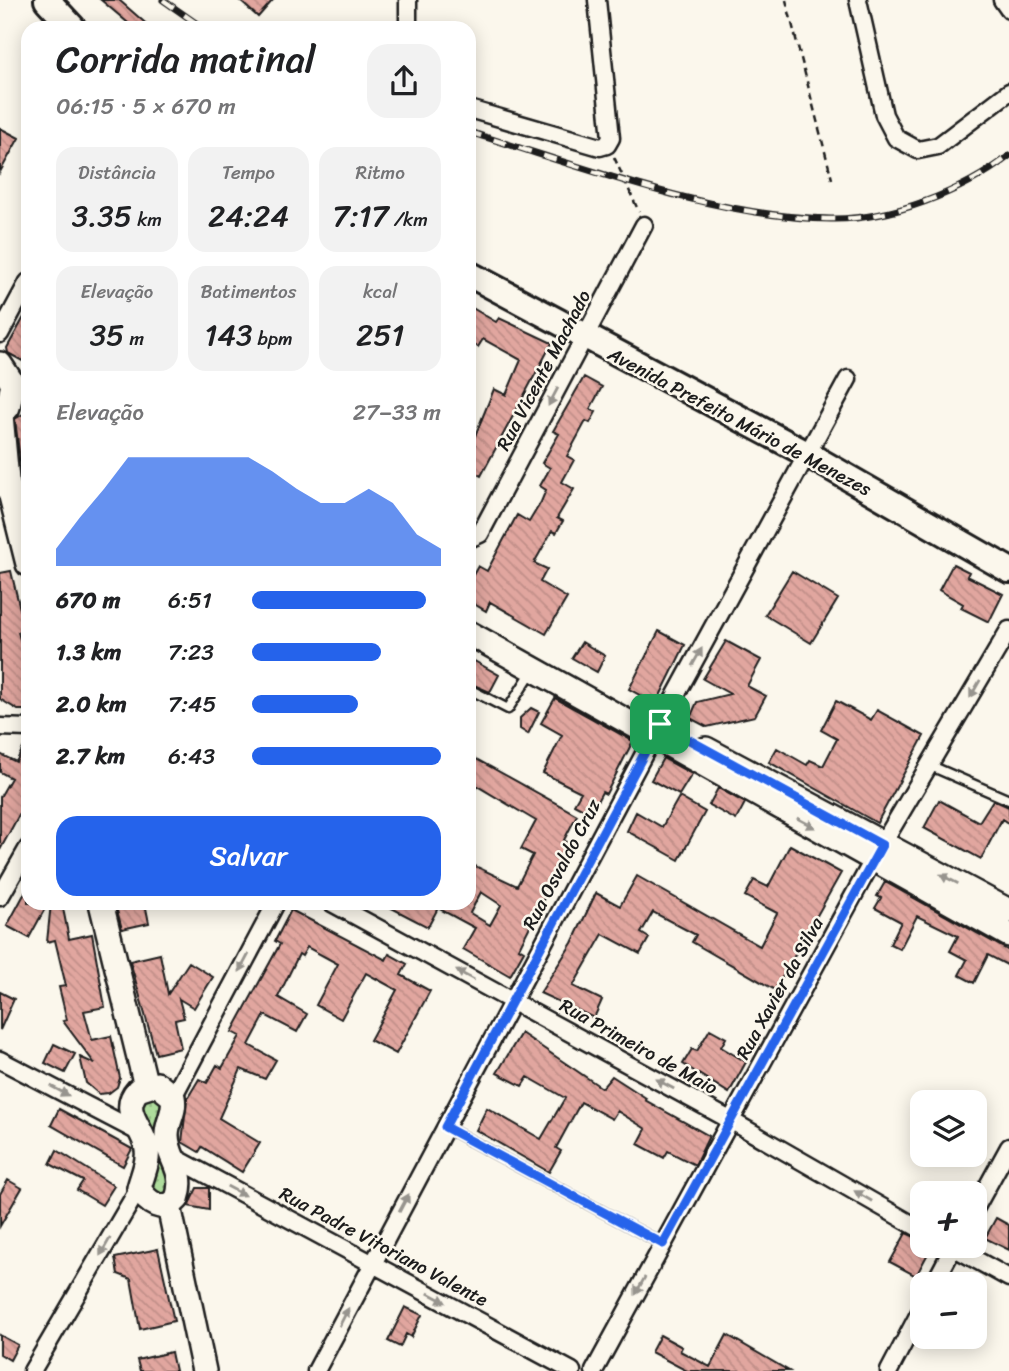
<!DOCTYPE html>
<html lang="pt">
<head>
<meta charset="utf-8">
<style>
  :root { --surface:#fff; --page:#f2f2f2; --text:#202124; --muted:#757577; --accent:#2563eb }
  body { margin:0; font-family:Sriracha,sans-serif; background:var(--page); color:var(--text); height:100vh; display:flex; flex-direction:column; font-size:26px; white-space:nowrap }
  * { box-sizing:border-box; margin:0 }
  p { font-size:23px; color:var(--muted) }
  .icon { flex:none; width:38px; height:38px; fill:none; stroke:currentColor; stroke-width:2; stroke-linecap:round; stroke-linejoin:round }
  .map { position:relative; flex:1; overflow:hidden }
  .drawer { position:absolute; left:21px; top:21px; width:455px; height:889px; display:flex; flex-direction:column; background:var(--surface); border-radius:21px; box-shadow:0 4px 18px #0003 }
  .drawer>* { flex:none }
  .controls { position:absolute; left:910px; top:1090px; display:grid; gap:14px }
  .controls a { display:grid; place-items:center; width:77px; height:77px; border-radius:14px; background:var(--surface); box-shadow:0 4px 18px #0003; font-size:35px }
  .pin { position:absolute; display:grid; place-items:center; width:60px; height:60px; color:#fff; margin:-30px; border-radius:14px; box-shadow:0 4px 10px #0006 }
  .round { display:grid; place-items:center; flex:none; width:74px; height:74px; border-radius:21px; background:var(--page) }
  .head { display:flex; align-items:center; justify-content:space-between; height:119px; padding:0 35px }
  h1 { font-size:38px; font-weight:600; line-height:52px }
  .metrics { display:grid; grid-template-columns:repeat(3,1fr); gap:10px; height:119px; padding:7px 35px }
  .metrics div { display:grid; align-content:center; border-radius:18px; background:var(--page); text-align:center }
  .metrics b { font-size:30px; font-weight:600 }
  .metrics small { font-size:19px; font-weight:400 }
  .metrics p { font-size:19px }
  .chart { height:196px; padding:14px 35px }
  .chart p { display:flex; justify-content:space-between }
  .chart svg { width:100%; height:126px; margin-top:7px; fill:var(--accent); opacity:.7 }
  .button { display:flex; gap:14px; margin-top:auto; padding:14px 35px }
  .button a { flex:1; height:80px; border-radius:21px; background:var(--accent); color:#fff; font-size:28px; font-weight:600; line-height:80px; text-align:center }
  ul { padding:0 35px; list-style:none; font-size:23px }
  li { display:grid; grid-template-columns:112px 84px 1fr; align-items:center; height:52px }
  li i { height:18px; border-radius:9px; background:var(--accent) }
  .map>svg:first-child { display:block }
</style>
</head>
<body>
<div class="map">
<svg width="1009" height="1371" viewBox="0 0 1009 1371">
  <defs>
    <pattern id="grass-dots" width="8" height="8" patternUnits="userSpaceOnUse" patternTransform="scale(1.75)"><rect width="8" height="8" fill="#aedc9c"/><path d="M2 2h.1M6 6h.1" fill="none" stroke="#95bc86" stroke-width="1.8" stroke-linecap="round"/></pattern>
    <pattern id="building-back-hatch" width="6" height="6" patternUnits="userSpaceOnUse" patternTransform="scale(1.75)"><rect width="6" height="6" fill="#e1a69f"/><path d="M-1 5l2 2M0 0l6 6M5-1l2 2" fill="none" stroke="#c08e88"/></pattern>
  </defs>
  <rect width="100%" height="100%" fill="#fbf7ec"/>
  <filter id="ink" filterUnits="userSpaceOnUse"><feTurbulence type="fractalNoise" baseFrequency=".0143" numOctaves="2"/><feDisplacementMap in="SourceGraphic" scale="14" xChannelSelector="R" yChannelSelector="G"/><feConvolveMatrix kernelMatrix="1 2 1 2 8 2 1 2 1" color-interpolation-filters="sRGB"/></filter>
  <g filter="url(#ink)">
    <path fill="url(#grass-dots)" stroke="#657c5c" stroke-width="2" d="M152 1095 165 1103 167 1173 170 1188 162 1196 149 1189 152 1129 142 1107 143 1100Z"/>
    <path fill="url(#building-back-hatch)" stroke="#1c1c1c" stroke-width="2" fill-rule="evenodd" d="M101 0H119L151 28H134Z
      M239 0H273L258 17Z
      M0 128 19 138 0 172Z
      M469 306 496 322 499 318 552 343 481 476 469 470V456L475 445 472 443 494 389 506 395 521 360 483 339 478 347 469 342Z
      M28 310V364L8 353 7 348Z
      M584 377 602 387 590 409 596 412 590 423 586 421 567 456 574 460 562 482 574 489 557 518 563 521 556 533 552 531 534 563 547 569 540 582 567 598 546 634 490 602 486 611 469 601V582L478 566 487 571 517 515 529 522 541 502 546 490 540 486 550 468 542 463 559 434 553 431Z
      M28 411V484L23 485 15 419Z
      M953 564 969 572 967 576 1003 594 989 622 961 608 963 604 939 590Z
      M11 571 25 630 18 632 28 667V710H18L0 699V573Z
      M792 571 838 599 811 643 765 615Z
      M659 631 685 645 656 704 629 689Z
      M726 641 761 660 747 686 766 696 755 716 707 727 690 718 697 702 730 694 703 679Z
      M582 642 605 656 597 672 572 658Z
      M469 658 499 675 490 692 469 683Z
      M555 698 633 741 606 794 602 792 591 813 574 804 581 792 543 773 562 735 541 723Z
      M836 701 871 720 877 710 924 736 877 823 769 762 777 748 807 765 810 760 823 766 837 739 821 730Z
      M531 708 539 712 528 734 520 729V718Z
      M28 739V798L0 850V797L11 778 0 772V754L16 762Z
      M469 755 577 815 564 840 568 843 554 870 557 872 519 948 524 951 510 976 463 949 475 928 438 908 428 927 382 903H469V863L517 886 533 855 521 849 536 821 477 786 469 800ZM481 892 501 905 490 925 470 913Z
      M663 758 692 774 679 795 651 780Z
      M718 788 745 803 736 820 709 805Z
      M679 797 705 812 679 860 627 831 636 812 662 827Z
      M939 800 979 822 993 800 1009 807V824L1002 819 981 859 924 828Z
      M790 845 841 873 775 990 692 942 696 935 653 912 641 933 649 938 640 954 603 934 573 986 602 1000 594 1018 540 993 572 943 596 893 620 906 637 876 760 946 777 913 745 896 754 880 768 887Z
      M885 882 1009 951V966L988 955 974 983 959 975 967 960 950 951 958 936 917 916 900 949 890 944 901 922 875 908 881 898 877 896Z
      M28 887V903H48L29 938 7 926Z
      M51 903H62L69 939 92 934 105 1007 84 1011 92 1040 111 1036 120 1078 117 1087 109 1093 99 1094 86 1083 80 1057 95 1064 63 1021 67 1020 59 987 66 986 55 940 47 942Z
      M115 903H145L149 923 122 929Z
      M291 910 386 960 389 954 407 964 401 975 430 991 396 1054 370 1040 397 990 366 973 341 1019 316 1005 338 964 307 947 302 956 299 954 278 997 307 1014 297 1032 265 1015 249 1045 276 1060 265 1079 241 1069 219 1118 260 1143 242 1172 202 1147 199 1152 182 1142 187 1099 199 1079 207 1083 217 1065 222 1068 240 1036 232 1032 280 944 275 941Z
      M160 954 168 994 189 962 213 977 194 1008 179 999 184 1018 175 1020 181 1048 156 1054 130 961Z
      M0 992 14 999 0 1030Z
      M710 1029 726 1038 721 1047 746 1062 729 1093 683 1064 692 1049 697 1051Z
      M521 1033 602 1088 612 1076 646 1098 645 1100 709 1136 695 1165 668 1151 664 1158 638 1144 646 1129 617 1111 612 1119 581 1102 556 1148 561 1151 549 1172 476 1130 487 1108 541 1139 565 1098 528 1077 522 1086 497 1073Z
      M54 1044 75 1054 65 1073 45 1063Z
      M59 1109 132 1149 123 1166 51 1125Z
      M57 1150 114 1186 102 1205 77 1190 83 1181 50 1164Z
      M8 1180 22 1188 0 1226V1194Z
      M197 1188H209V1210L188 1206Z
      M996 1218 1009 1225V1250L985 1238Z
      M906 1233 922 1240V1246H932L916 1276 890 1262Z
      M158 1249 174 1321 140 1329 131 1279 118 1274 115 1258Z
      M405 1307 422 1315 411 1337 406 1334 400 1347 388 1341Z
      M0 1335 18 1345 10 1360 0 1354Z
      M660 1335 682 1347 680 1351 710 1367 727 1335 789 1371H687L651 1352Z
      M171 1352 175 1371H140L137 1360Z"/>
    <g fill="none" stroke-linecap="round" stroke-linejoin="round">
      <defs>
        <path id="lane" d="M469 689 508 709 533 670
          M931 766 1009 800
          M445 1127 663 1244"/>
        <path id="street" d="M408 0V28
          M858 0 884 115 896 138 918 150 938 146 1009 92
          M1002 0 1009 10
          M469 109 600 147 607 145 611 138 597 0
          M0 334 28 282
          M469 539 480 534 644 225
          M0 727 28 728
          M0 897 28 848
          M332 903 730 1120 922 1230
          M0 1060 138 1132
          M173 1097 276 903
          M176 1158 572 1371
          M975 1209 1009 1147
          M951 1246 1009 1278
          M934 1284 954 1246
          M32 1371 139 1188
          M316 1371 660 724 848 379
          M594 1371 873 860 1009 630
          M889 1371 922 1308"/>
        <path id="secondary" d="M0 364 13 384 8 407 0 415
          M1 415 7 480 28 564
          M469 633 1009 935
          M706 749 1009 911
          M101 903 146 1086
          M157 1084 173 1097C176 1112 167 1120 167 1135 167 1159 187 1170 177 1199 163 1214 147 1203 139 1188 142 1176 149 1162 147 1150 145 1128 118 1112 138 1090Z
          M169 1206 204 1371"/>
        <path id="primary" d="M47 0 73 28
          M469 274 807 454 1009 570"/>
      </defs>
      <use href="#lane" stroke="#1c1c1c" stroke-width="13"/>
      <use href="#street" stroke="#1c1c1c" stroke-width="21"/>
      <use href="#secondary" stroke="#1c1c1c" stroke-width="28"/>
      <use href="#primary" stroke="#1c1c1c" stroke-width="30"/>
      <path stroke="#1c1c1c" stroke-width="2.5" stroke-dasharray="7 5" stroke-linecap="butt" d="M786 0 832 179
        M614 157 639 212"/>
      <use href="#lane" stroke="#fbf7ec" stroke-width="8"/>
      <use href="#street" stroke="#fbf7ec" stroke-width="16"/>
      <use href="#secondary" stroke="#fbf7ec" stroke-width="23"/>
      <use href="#primary" stroke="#fbf7ec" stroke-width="24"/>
      <defs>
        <path id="rail" d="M163 0 203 28
          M469 132C581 166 715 218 831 219 891 220 963 192 1009 156"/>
      </defs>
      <use href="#rail" stroke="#1c1c1c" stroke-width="7"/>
      <use href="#rail" stroke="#fbf7ec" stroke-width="4.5" stroke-dasharray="13" stroke-linecap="butt"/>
    </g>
    <defs><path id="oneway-solid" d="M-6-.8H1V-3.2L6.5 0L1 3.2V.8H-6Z" transform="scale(1.75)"/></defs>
    <g fill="#97948e">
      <use href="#oneway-solid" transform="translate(553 397) rotate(118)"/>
      <use href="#oneway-solid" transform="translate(697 657) rotate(-61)"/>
      <use href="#oneway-solid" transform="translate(975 689) rotate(120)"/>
      <use href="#oneway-solid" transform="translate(806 823) rotate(29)"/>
      <use href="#oneway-solid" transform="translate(949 879) rotate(-153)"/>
      <use href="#oneway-solid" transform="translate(244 963) rotate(118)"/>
      <use href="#oneway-solid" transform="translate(465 975) rotate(-152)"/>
      <use href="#oneway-solid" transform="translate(665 1084) rotate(-151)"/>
      <use href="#oneway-solid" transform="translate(60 1091) rotate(28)"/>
      <use href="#oneway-solid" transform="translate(236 1191) rotate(28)"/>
      <use href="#oneway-solid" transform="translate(863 1196) rotate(-150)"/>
      <use href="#oneway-solid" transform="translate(404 1203) rotate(-62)"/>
      <use href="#oneway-solid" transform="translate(105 1247) rotate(120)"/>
      <use href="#oneway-solid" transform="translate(640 1286) rotate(119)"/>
      <use href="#oneway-solid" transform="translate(437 1298) rotate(28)"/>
      <use href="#oneway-solid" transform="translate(344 1317) rotate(-63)"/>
    </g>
  </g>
  <g fill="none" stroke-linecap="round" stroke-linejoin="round" filter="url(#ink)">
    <defs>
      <path id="route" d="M660 724 882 845 663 1244 445 1127Z"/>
    </defs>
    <use href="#route" stroke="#fff" stroke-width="14"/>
    <use href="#route" stroke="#2563eb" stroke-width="9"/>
  </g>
  <g text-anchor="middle" stroke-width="5" stroke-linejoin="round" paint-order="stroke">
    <g font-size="19" fill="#1c1c1c" stroke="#fbf7ec">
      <text transform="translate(543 370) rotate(-62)" y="7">Rua Vicente Machado</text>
      <text transform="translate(740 421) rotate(28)" y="7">Avenida Prefeito Mário de Menezes</text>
      <text transform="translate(561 864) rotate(-62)" y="7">Rua Osvaldo Cruz</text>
      <text transform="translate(779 988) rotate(-61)" y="7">Rua Xavier da Silva</text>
      <text transform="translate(639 1046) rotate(29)" y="7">Rua Primeiro de Maio</text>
      <text transform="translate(384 1246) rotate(28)" y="7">Rua Padre Vitoriano Valente</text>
    </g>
  </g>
</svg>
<div class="controls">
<a><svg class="icon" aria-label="layers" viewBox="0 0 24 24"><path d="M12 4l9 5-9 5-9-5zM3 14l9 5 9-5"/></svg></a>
<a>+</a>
<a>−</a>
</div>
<div class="pin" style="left:660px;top:724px;background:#1e9e55"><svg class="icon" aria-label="arrive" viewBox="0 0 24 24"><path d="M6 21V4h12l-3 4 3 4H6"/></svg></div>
<section class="drawer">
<div class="head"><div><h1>Corrida matinal</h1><p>06:15 · 5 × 670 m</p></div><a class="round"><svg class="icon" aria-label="share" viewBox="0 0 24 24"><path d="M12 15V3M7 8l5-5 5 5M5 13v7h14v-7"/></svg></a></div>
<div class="metrics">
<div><p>Distância</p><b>3.35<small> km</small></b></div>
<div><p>Tempo</p><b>24:24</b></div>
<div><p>Ritmo</p><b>7:17<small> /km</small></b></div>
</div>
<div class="metrics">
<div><p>Elevação</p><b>35<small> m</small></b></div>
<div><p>Batimentos</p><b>143<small> bpm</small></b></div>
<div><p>kcal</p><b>251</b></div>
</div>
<div class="chart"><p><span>Elevação</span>27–33 m</p>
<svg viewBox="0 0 160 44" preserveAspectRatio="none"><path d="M0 44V38L10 27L20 17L30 6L40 6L50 6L60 6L70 6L80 6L90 11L100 17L110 22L120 22L130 17L140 22L150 33L160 38V44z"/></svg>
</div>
<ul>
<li><b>670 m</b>6:51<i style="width:92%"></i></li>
<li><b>1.3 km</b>7:23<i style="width:68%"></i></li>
<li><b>2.0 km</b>7:45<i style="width:56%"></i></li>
<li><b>2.7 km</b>6:43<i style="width:100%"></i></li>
</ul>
<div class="button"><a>Salvar</a></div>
</section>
</div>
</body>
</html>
